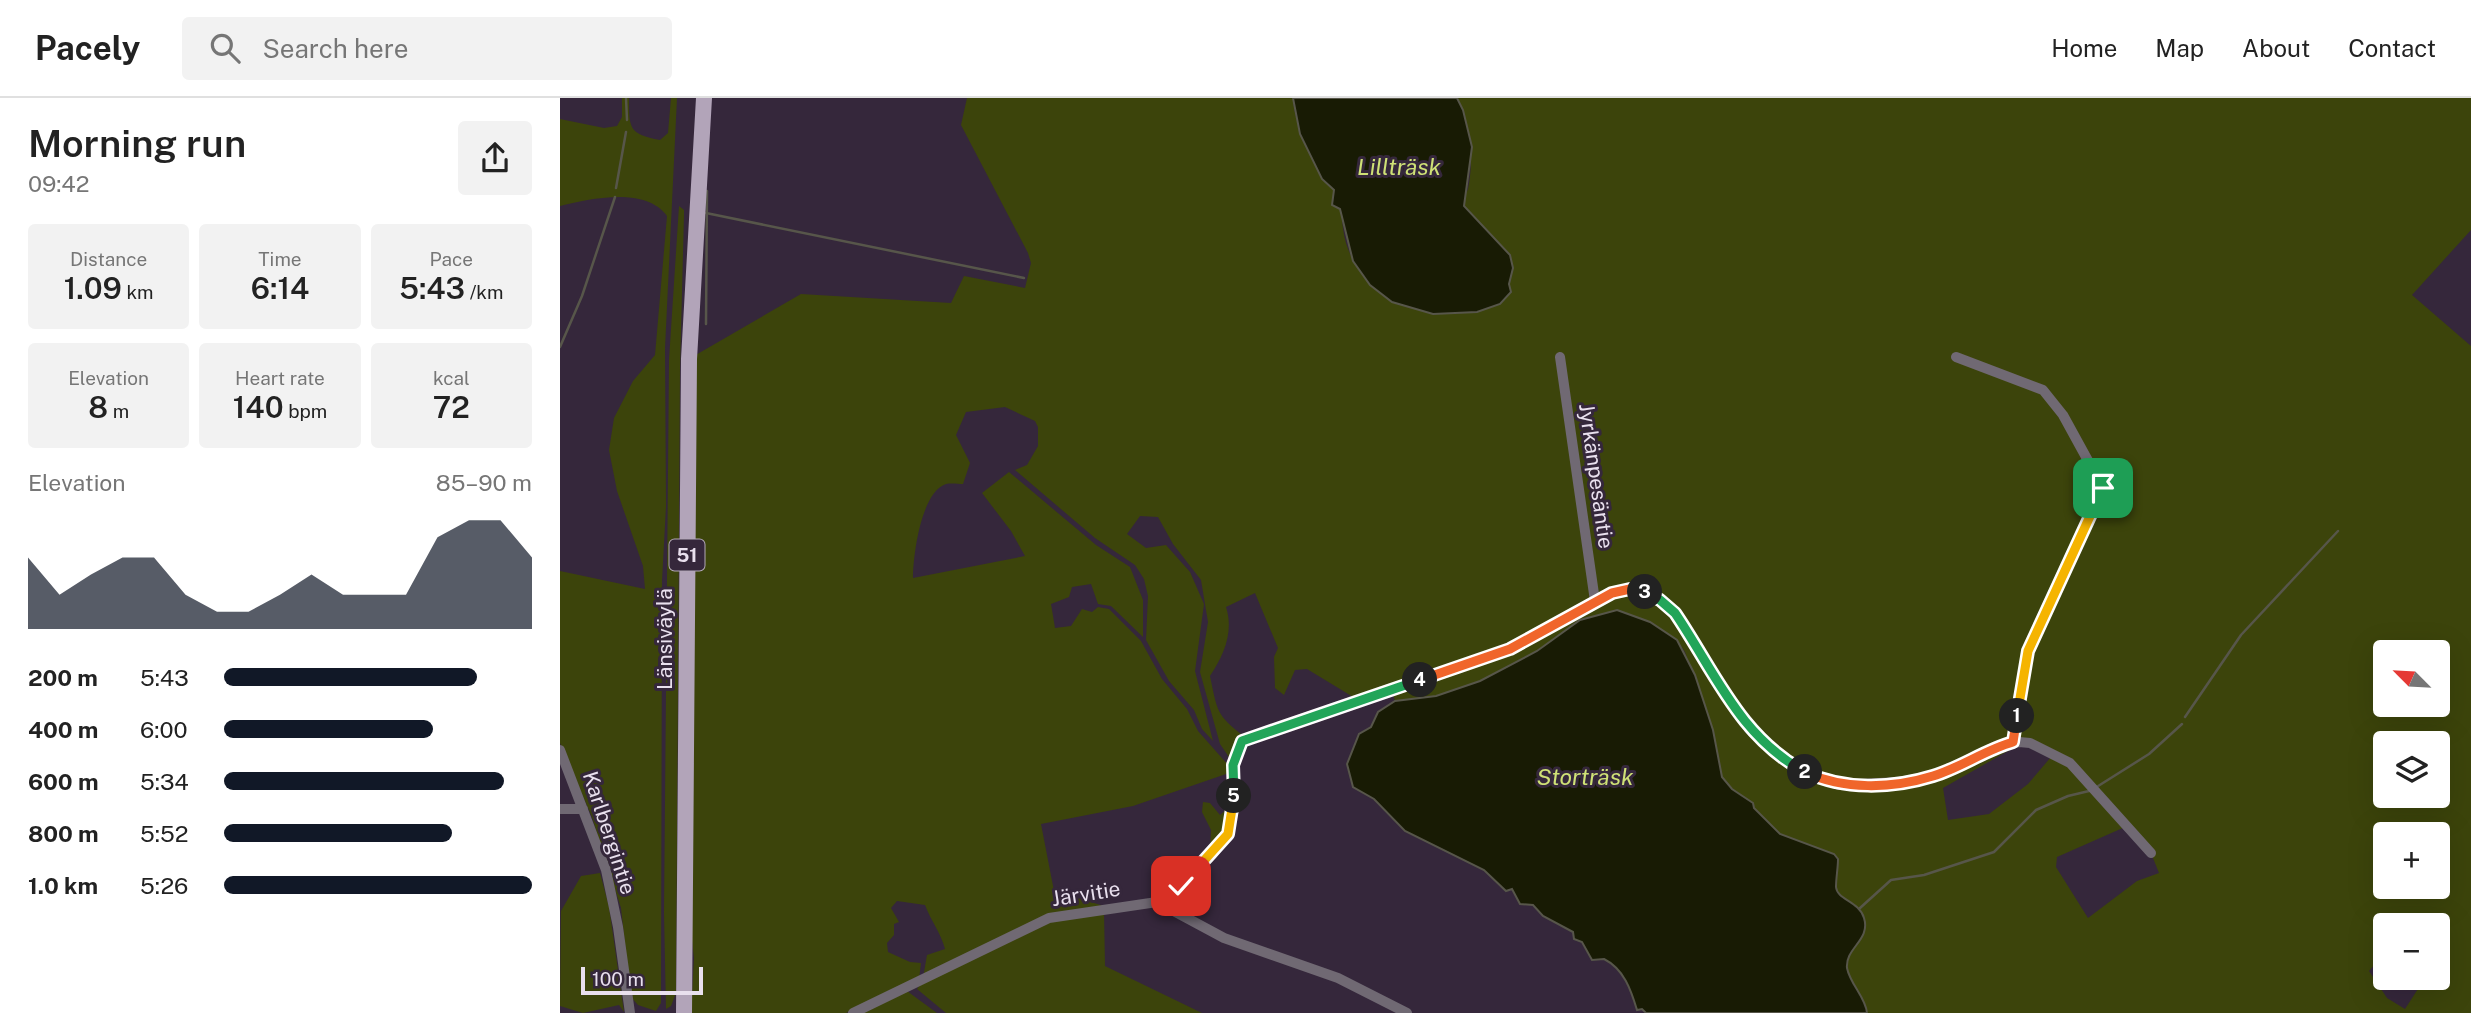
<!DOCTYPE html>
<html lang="en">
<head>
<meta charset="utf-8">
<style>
  :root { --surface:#fff; --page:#f2f2f2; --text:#222; --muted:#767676; --line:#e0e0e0; --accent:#111827 }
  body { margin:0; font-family:"Public Sans",sans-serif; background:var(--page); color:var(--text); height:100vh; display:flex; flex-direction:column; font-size:26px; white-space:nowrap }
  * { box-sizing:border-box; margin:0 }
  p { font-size:23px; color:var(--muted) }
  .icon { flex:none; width:38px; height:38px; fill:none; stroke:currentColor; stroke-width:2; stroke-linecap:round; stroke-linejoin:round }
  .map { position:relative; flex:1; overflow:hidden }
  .side { display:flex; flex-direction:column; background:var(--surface); width:560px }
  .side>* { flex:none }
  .needle { width:46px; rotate:294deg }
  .fabs { position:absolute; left:1813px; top:542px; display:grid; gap:14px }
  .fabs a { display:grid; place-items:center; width:77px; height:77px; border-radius:7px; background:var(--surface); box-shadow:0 7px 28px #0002; font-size:35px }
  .scale { position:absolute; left:21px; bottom:18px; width:122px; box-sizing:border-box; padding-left:7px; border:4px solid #e9e0ee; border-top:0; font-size:19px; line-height:24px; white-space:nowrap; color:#e9e0ee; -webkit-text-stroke:5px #35273b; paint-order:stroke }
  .pin { position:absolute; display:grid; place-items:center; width:60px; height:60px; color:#fff; margin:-30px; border-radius:14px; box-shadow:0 4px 10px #0006 }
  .km { position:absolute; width:35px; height:35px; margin:-18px; border-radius:50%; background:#222; color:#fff; font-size:19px; line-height:35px; text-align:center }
  .round { display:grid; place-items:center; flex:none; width:74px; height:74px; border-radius:7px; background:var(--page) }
  .head { display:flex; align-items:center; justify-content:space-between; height:119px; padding:0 28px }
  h1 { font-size:38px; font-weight:600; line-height:52px }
  .metrics { display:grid; grid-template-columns:repeat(3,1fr); gap:10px; height:119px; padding:7px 28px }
  .metrics div { display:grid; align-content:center; border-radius:7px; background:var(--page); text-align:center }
  .metrics b { font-size:30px; font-weight:600 }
  .metrics small { font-size:19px; font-weight:400 }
  .metrics p { font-size:19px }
  .chart { height:196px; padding:14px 28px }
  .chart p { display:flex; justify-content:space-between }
  .chart svg { width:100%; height:126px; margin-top:7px; fill:var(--accent); opacity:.7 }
  ul { padding:0 28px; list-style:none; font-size:23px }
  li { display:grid; grid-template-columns:112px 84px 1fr; align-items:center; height:52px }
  li i { height:18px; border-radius:9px; background:var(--accent) }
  header { display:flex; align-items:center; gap:42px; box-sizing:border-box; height:98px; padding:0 35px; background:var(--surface); border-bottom:2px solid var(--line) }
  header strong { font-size:33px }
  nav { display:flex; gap:38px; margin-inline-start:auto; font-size:24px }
  .search { width:490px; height:63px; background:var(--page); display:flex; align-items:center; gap:18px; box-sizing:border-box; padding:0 24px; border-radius:7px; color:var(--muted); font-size:26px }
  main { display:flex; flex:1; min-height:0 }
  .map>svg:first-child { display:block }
</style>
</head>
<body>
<header>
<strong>Pacely</strong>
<div class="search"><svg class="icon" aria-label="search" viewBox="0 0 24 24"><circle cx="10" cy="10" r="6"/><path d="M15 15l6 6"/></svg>Search here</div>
<nav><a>Home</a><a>Map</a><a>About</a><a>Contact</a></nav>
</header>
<main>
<section class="side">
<div class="head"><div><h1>Morning run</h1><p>09:42</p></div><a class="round"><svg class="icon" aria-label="share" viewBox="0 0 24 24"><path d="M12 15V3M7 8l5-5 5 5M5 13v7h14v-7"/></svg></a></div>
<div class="metrics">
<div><p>Distance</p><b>1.09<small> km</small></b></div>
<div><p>Time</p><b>6:14</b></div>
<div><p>Pace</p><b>5:43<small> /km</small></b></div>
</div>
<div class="metrics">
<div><p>Elevation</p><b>8<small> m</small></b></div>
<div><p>Heart rate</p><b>140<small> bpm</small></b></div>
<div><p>kcal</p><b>72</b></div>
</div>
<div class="chart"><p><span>Elevation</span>85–90 m</p>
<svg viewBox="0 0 160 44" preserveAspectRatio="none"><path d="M0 44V19L10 32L20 25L30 19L40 19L50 32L60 38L70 38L80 32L90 25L100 32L110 32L120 32L130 12L140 6L150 6L160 19V44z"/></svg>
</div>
<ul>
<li><b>200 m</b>5:43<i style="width:82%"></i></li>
<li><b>400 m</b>6:00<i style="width:68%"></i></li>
<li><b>600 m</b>5:34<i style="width:91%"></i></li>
<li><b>800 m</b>5:52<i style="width:74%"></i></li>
<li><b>1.0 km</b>5:26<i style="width:100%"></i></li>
</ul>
</section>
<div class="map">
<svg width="1911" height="915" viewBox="0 0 1911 915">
  <rect width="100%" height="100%" fill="#35273b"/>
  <path fill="#3c440b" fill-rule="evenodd" d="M62 0H69C69 31 69 36 100 42L108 35 111 0H117L105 250 106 408 102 483 101 905 96 913 78 907 71 899 61 810 32 719 0 645V473L85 491 83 468 57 393 49 352 54 320 73 283 95 257 107 118C85 88 30 101 0 108V21L44 30 57 28 62 19Z
    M407 0H733C735 36 757 62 774 92 783 108 781 128 786 145 805 204 859 220 915 214 923 213 931 207 940 206L953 170C949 162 946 152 940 146 930 133 909 122 904 106 901 99 906 97 908 91 914 62 911 27 897 0H1911V132L1852 197 1911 248V915H1307C1306 900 1290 886 1287 870 1285 851 1309 841 1304 819 1300 803 1277 804 1276 789 1276 780 1278 770 1278 761L1274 756 1220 736 1194 710 1193 705 1172 691 1161 679 1153 632 1125 554 1117 542 1090 524 1020 522 977 553 920 583 876 598 835 603 833 596 803 605 747 571 735 572 724 597 715 590 714 559 718 550 695 495 666 509C674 534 664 557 650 578 657 611 656 618 684 638L671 662 660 646 640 574 648 524 641 482 613 446 598 419 580 418 567 436 586 450 606 447 630 474 644 506 635 573 653 643 642 631 634 612 609 583 586 542 588 498 584 481 575 467 535 440 455 372 467 367 478 348V329L475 323 445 309 406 314 396 337 410 365 403 386C399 386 391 385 386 386 361 394 353 458 353 480L465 458 451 433 422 395 449 374 536 447 570 469 583 502V539L551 508 538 506 531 486 512 489 509 499 491 506 495 530 511 528 522 511 532 514 538 509 549 511 581 543 602 581 627 611 638 633 669 668V675L573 708 481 726 494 793 544 808 483 819 363 880 367 857 385 851C381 835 371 823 365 807L337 803 331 810 339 824 334 826V837L327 845 328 854 350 864 361 865 359 881 286 915H131L134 860 130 826 134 258 241 196 391 205 404 178 465 190 471 165 468 155 401 27ZM1825 555H1878V607H1825ZM1470 645 1491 659 1468 686 1429 716 1388 722 1383 690 1455 649ZM1825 646H1878V698H1825ZM1565 729 1591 755 1599 775 1577 783 1528 820 1496 769 1497 759ZM1825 737H1878V789H1825ZM1825 828H1878V880H1865L1845 911 1827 900 1809 873 1825 855Z
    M119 108 124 112V117L120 270 116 895 111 908 106 911 104 815 109 262Z
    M643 704 650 705 660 717 667 711V725L650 753 651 732 642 714Z
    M620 763 628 774 614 790 596 800 600 775 605 767Z
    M40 775 49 809 64 914 59 907 23 915 0 908 1 813 21 778Z
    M544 814 545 868 642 915H386L357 891 360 887 480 826Z
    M347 893 377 915H297Z"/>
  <path fill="#181b04" stroke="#57564a" stroke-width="2" d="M733 0H897L903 12 912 49 904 108 950 157 953 170 949 186 951 194 940 206 917 214 873 216 832 204 810 187 793 163 780 111 772 107 774 92 762 81 740 36Z
    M1057 512 1090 524 1117 542 1135 577 1153 632 1162 679 1172 691 1193 705 1194 710 1220 736 1274 756 1278 761C1278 770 1276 780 1276 789 1277 802 1299 803 1304 820 1311 842 1285 850 1287 870 1290 886 1306 900 1307 915H1086L1082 911 1077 912C1071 892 1064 871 1044 861L1032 862 1022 844 1014 841 1013 834 983 818 973 807 960 806 952 791 946 793 924 772 845 733 814 701 793 689 787 666 799 636 811 629 818 614 835 603 876 598 920 583 977 553 1020 522Z"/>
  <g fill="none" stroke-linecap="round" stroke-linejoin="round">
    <path stroke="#57564a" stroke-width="2.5" d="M66 0 67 22
      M56 90 66 34
      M146 115 464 180
      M146 226 147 93
      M0 249 22 198 55 99
      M1625 619 1681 537 1778 433
      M1535 690 1589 656 1622 626
      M1300 810 1331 782 1364 777 1434 754 1476 712 1508 698 1529 693"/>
    <path stroke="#706973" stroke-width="10" d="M1000 259 1035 503
      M1396 259 1483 292 1503 317 1543 390 1468 553 1453 644
      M0 652 46 772 58 829 70 915
      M0 711H23
      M597 804 664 840 778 880 847 915
      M293 915 489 820 597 804 611 797 652 757 668 736 675 707 673 667 683 643 950 551 1035 503 1062 492H1078L1093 497 1115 515 1189 631 1218 658 1245 674 1279 687 1339 684 1374 678 1438 649 1459 644 1470 645 1510 665 1591 755"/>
    <path stroke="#b2a4b9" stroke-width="16" d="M124 915 129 261 144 0"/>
  </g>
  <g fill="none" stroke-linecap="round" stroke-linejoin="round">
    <defs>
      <path id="split-1" d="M1457 618 1468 553 1543 390"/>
      <path id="split-2" d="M1245 674C1284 692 1331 691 1373 678 1400 670 1425 652 1453 644L1457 618"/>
      <path id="split-3" d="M1085 494 1100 502 1115 515C1155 574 1179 638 1245 674"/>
      <path id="split-4" d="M860 582 950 551 1052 495 1070 491 1085 494"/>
      <path id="split-5" d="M674 698 673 667 682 643 860 582"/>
      <path id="split-6" d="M621 788 668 736 674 698"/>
    </defs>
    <use href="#split-1" stroke="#fff" stroke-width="14"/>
    <use href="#split-2" stroke="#fff" stroke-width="14"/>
    <use href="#split-3" stroke="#fff" stroke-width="14"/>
    <use href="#split-4" stroke="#fff" stroke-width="14"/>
    <use href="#split-5" stroke="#fff" stroke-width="14"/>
    <use href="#split-6" stroke="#fff" stroke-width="14"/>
    <use href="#split-1" stroke="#f5b400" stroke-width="9"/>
    <use href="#split-2" stroke="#f0652b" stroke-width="9"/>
    <use href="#split-3" stroke="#22a559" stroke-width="9"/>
    <use href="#split-4" stroke="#f0652b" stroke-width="9"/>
    <use href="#split-5" stroke="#22a559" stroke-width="9"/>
    <use href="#split-6" stroke="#f5b400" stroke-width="9"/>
  </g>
  <g text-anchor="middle" stroke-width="6" stroke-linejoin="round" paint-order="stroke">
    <rect fill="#35273b" stroke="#b3a8b8" stroke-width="2" x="109.5" y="441.5" width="35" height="31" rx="5"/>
    <g font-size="19" font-weight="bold" fill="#e9e0ee">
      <text x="127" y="464">51</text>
    </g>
    <g font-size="21" fill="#e9e0ee" stroke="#35273b">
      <text transform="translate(1036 378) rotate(82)" y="7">Jyrkänpesäntie</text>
      <text transform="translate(105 541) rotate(-90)" y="7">Länsiväylä</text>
      <text transform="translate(49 735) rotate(72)" y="7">Karlbergintie</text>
      <text transform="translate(526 796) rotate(-9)" y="7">Järvitie</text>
    </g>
    <g font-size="23" font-style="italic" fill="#cfe176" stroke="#35273b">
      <text x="839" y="77">Lillträsk</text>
      <text x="1025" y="687">Storträsk</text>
    </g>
  </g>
</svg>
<div class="fabs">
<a><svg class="needle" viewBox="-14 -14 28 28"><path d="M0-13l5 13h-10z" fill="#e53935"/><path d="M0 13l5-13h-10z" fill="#767676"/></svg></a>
<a><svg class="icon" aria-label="layers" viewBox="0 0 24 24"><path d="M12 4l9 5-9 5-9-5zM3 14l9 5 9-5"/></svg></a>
<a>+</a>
<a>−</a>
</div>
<div class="scale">100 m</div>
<div class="pin" style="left:1543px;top:390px;background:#1e9e55"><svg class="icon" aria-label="arrive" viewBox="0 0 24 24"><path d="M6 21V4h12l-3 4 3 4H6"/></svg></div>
<div class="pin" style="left:621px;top:788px;background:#d93025"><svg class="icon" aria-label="check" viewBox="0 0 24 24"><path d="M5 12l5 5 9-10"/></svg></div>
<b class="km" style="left:1457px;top:618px">1</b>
<b class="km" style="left:1245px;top:674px">2</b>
<b class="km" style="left:1085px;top:494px">3</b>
<b class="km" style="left:860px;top:582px">4</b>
<b class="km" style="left:674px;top:698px">5</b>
</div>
</main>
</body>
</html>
